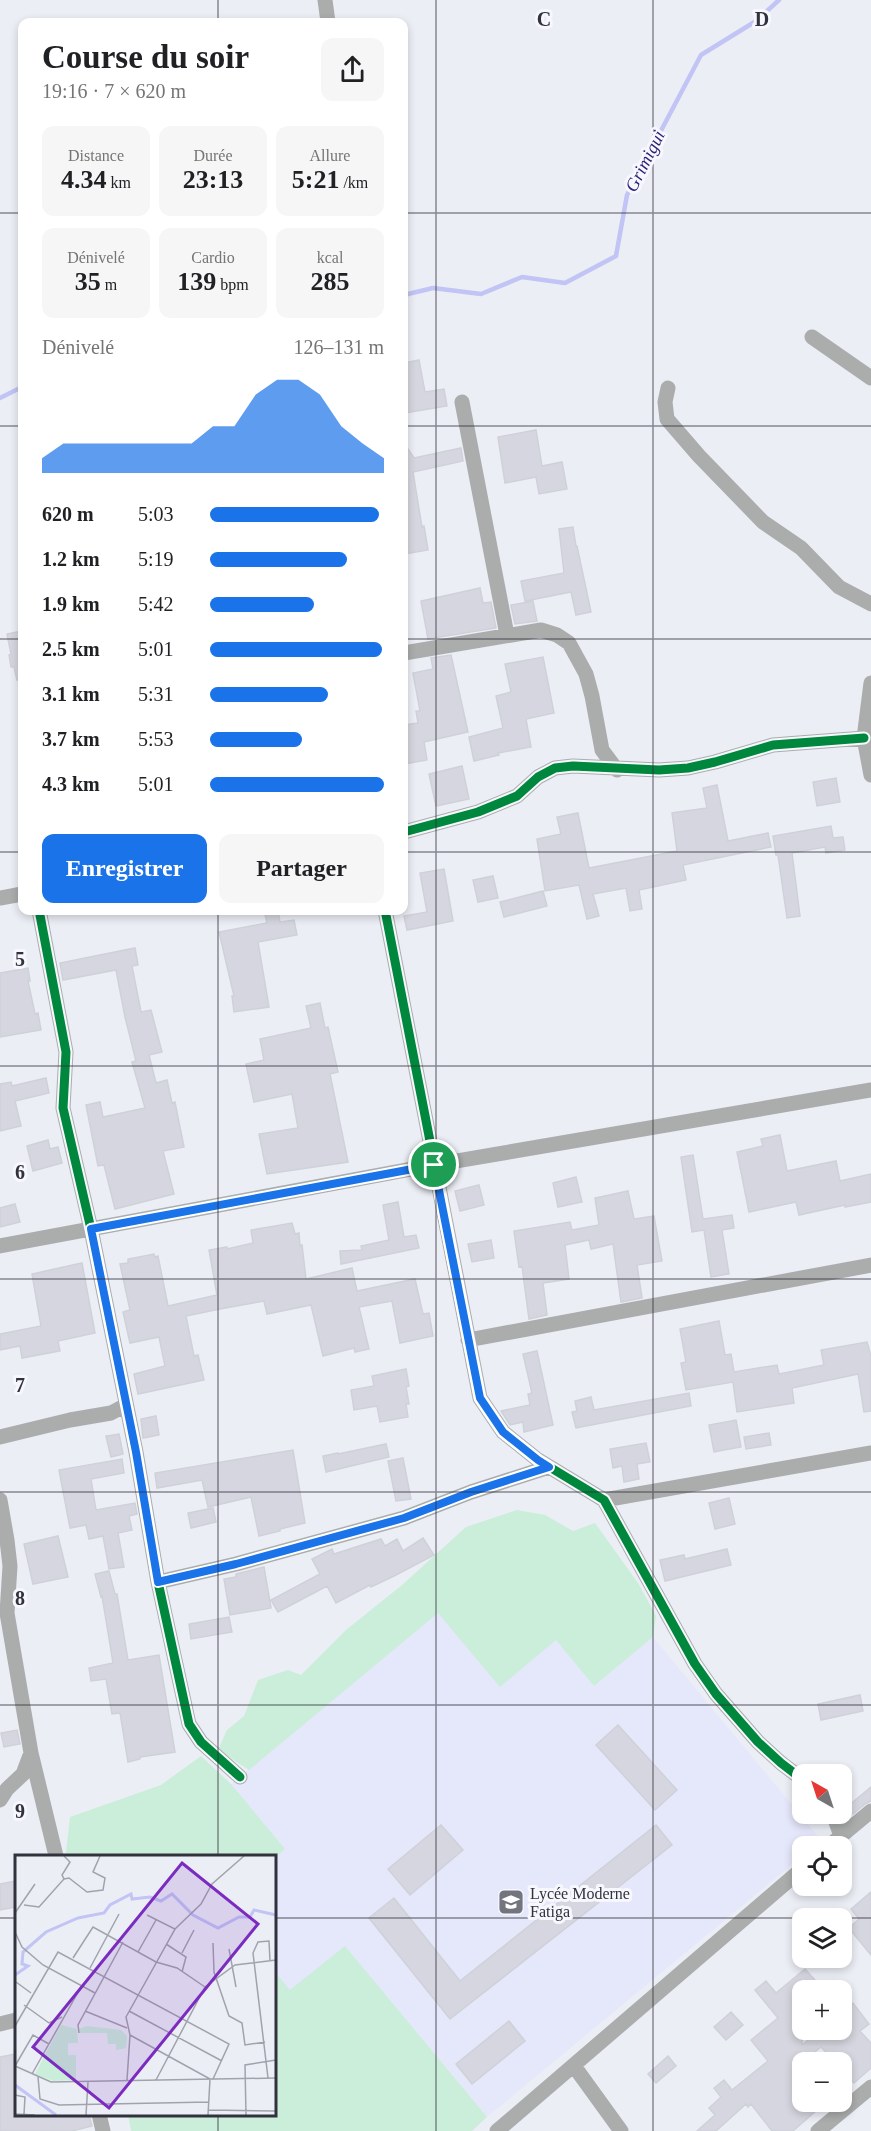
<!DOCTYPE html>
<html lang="fr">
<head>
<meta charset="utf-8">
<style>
  :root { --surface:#fff; --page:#f6f6f6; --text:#202124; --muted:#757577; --accent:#1a73e8 }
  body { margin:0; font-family:"Times New Roman",serif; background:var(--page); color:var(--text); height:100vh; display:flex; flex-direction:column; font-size:22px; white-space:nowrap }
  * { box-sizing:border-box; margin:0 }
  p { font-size:20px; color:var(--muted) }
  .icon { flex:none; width:33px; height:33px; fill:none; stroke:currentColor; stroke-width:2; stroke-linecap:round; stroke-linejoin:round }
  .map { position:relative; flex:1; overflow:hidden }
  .panel { position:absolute; left:18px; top:18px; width:390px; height:897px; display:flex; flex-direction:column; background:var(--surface); border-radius:12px; box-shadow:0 3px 9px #0003 }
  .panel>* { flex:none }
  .needle { width:39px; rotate:321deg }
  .fabs { position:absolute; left:792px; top:1764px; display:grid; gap:12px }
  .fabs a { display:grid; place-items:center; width:60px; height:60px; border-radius:12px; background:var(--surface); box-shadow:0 3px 9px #0003; font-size:30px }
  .pin { position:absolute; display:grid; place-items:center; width:51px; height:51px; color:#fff; margin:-26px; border:3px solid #fff; border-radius:50%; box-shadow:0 2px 6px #0007 }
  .round { display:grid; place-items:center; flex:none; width:63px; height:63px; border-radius:12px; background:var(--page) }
  .head { display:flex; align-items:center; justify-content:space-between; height:102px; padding:0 24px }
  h1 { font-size:33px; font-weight:800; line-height:45px }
  .metrics { display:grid; grid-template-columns:repeat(3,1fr); gap:9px; height:102px; padding:6px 24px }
  .metrics div { display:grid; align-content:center; border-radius:12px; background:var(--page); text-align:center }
  .metrics b { font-size:26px; font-weight:800 }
  .metrics small { font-size:16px; font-weight:400 }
  .metrics p { font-size:16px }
  .chart { height:168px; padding:12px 24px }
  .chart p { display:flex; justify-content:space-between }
  .chart svg { width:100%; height:108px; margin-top:6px; fill:var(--accent); opacity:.7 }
  .cta { display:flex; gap:12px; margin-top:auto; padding:12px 24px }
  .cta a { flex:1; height:69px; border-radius:12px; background:var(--accent); color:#fff; font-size:24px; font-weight:800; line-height:69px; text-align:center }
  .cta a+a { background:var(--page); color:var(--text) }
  ul { padding:0 24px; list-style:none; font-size:20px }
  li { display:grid; grid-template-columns:96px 72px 1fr; align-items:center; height:45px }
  li i { height:15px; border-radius:8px; background:var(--accent) }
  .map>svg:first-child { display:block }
</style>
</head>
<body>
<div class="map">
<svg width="871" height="2131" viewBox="0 0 871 2131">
  <rect width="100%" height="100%" fill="#eceef6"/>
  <path fill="#e5e7fa" d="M438 1613 557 1640 594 1686 653 1637 821 1840 814 1846H802V1856L487 2117 345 1946 290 1991 275 1972V1858L285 1849 231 1784Z"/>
  <path fill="#caeed9" d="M517 1510 545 1515 573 1531 595 1523 638 1583 656 1616 653 1637 594 1686 556 1640 500 1687 438 1613 249 1770 218 1750 227 1730 244 1716 258 1680 288 1670 301 1675 346 1630 402 1585 466 1527Z
    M201 1756 231 1784 285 1849 275 1858 67 1856 66 1852 70 1817 161 1785Z
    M345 1946 487 2117 472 2131H131L128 2115 274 2114 275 1972 290 1990Z"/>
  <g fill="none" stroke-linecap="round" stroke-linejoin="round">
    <path stroke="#c1c4f4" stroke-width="4.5" d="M404 295 433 288 481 294 522 277 565 283 616 256 627 195 701 55 756 21 779 0
      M0 398 22 387"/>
  </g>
  <path fill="#d6d6e0" stroke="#cfd1d9" stroke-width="1.5" d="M419 360 425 392 444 389 447 406 404 413V363Z
    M536 430 542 466 562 462 567 489 539 494 536 477 505 483 498 437Z
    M404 443 414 458 461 448 463 461 413 472 422 527 424 526 428 550 404 554Z
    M573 527 576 546H577L591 612 576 615 571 592 525 601 521 581 564 573 559 529Z
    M480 588 483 603 491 602 496 628 428 639 421 601Z
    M533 601 537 621 515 624 511 605Z
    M22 631V679L17 680 14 667H11L9 655 11 654 7 634Z
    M451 655 468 732 424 742 427 760 404 764V725L418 723 416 711H420L413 673 433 669 431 658Z
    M543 657 554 713 526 719 531 747 498 753 499 755 474 761 469 737 503 728 496 696 511 692 505 664Z
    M462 766 469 799 436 806 429 774Z
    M836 778 840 802 817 806 813 782Z
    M717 785 728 841 768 833 771 847 683 865 686 880 639 890 642 909 630 911 626 888 593 894 599 916 587 919 579 885 545 891 537 839 561 834 557 817 578 813 589 868 677 851 672 813 707 808 703 788Z
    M831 826 833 838 843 837 845 850 826 853 825 847 792 853 800 916 787 918 778 855H776L773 836Z
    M444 869 453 921 407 930 404 916 427 912 420 873Z
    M493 876 498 898 478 902 473 880Z
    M543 891 547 906 504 917 500 902Z
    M264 910H278L280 922 294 920 297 935 258 942 269 1007 234 1012 232 996H234L219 932 267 923Z
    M135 948 138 965 132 966 141 1012 151 1010 162 1052 149 1055 156 1083 167 1080 172 1103 175 1102 184 1147 163 1151 174 1194 115 1209 104 1165 98 1166 86 1105 100 1102 103 1117 145 1108 132 1062 136 1061 125 1017 116 970 63 980 60 963Z
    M28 968 30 981H28L35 1014 38 1013 41 1030 0 1037V973Z
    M320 1003 325 1028 328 1027 338 1072 330 1074 348 1162 267 1174 259 1134 298 1128 292 1094 254 1102 246 1064 264 1060 260 1039 311 1028 306 1006Z
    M46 1078 49 1093 15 1101 21 1126 0 1131V1084L11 1082 12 1086Z
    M780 1135 787 1171 836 1161 840 1181 871 1174V1202L845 1207V1205L799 1215 796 1202 749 1212 737 1152 763 1146 761 1139Z
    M48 1140 50 1149 58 1147 62 1163 33 1171 27 1146Z
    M693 1155 703 1219 732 1215 734 1228 722 1230 729 1274 711 1277 704 1230 692 1232 681 1157Z
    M576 1177 582 1202 558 1207 553 1183Z
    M479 1185 484 1205 460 1211 455 1191Z
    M628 1191 634 1219 654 1216 662 1261 637 1265 642 1298 621 1302 613 1244 591 1249 589 1240 565 1245 569 1279 543 1283 547 1315 529 1319 522 1266 519 1267 514 1231 570 1222 572 1230 599 1225 595 1198Z
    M398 1202 404 1237 416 1235 419 1248 341 1264 340 1251 362 1250 361 1246 389 1240 383 1205Z
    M15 1204 20 1222 0 1227V1208Z
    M292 1223 295 1234 299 1233 300 1246 302 1245 306 1279 352 1268 357 1291 415 1279 423 1314 429 1313 433 1336 400 1343 392 1301 359 1307 369 1349 355 1352 354 1348 323 1356 311 1305 267 1314 264 1301 220 1309 186 1316 194 1356 198 1355 204 1380 138 1394 134 1374 165 1366 159 1337 130 1343 123 1312 130 1310 120 1264 128 1263V1259L154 1254 155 1257 158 1256 168 1306 217 1295 209 1250 227 1247V1249L253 1243 251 1230Z
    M491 1240 494 1258 472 1262 468 1244Z
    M82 1263 95 1333 58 1341 60 1351 22 1358 20 1346 0 1350V1334L41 1326 32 1274Z
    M719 1321 725 1355 731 1354 734 1372 777 1365 779 1374 824 1365 821 1350 867 1342 871 1356V1411L864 1412 858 1374 792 1388 794 1403 737 1412 733 1382 686 1390 681 1363 686 1362 680 1329Z
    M537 1351 553 1425 524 1432 523 1422 510 1425 501 1411 530 1405 528 1394 532 1393 523 1354Z
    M406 1369 409 1386 406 1387 409 1404H406L408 1417 380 1422 377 1406 354 1410 351 1390 374 1386 372 1376Z
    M689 1393 691 1406 576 1428 572 1412 577 1411 575 1401 591 1397 594 1410Z
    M156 1416 159 1435 143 1438 141 1419Z
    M736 1420 741 1447 714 1452 709 1425Z
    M769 1433 771 1445 746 1449 744 1437Z
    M119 1434 123 1454 111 1457 106 1436Z
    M646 1443 650 1462 637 1464 639 1479 624 1482 622 1466 613 1468 610 1449Z
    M386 1444 389 1457 326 1472 323 1456 338 1453V1454Z
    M293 1450 305 1523 280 1529V1531L259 1536 251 1497 208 1507 202 1480 157 1488 155 1473Z
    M403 1458 411 1499 396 1501 388 1461Z
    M122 1459 124 1473 91 1479 96 1510 135 1503 137 1514 129 1516 132 1530 118 1533 124 1567 109 1569 103 1536 89 1539 86 1525 70 1528 59 1470Z
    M729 1498 735 1524 715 1529 709 1503Z
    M213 1508 216 1522 191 1528 188 1513Z
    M58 1536 68 1577 33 1584 24 1544Z
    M423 1538 434 1555 394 1576 371 1587 370 1585 336 1603 327 1586 278 1612 271 1600 320 1574 312 1559 332 1549 334 1554 381 1539 385 1546 397 1539 403 1551Z
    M727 1549 731 1565 665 1581 660 1560 684 1555 685 1559Z
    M264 1567 271 1608 230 1615 224 1579 236 1577V1574Z
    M109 1571 115 1594H117L128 1660 159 1655 175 1752 140 1757V1759L128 1762 120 1713 112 1714 106 1679 91 1681 89 1668 113 1663 102 1596 101 1597 95 1574Z
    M229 1617 232 1632 191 1639 189 1624Z
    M860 1695 863 1711 821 1720 818 1704Z
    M618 1725 677 1790 655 1810 596 1745Z
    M17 1730 20 1744 4 1747 1 1733Z
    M871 1787V1801L865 1804 853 1814 847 1807Z
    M441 1825 463 1850 410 1895 388 1869Z
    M656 1825 672 1845 450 2019 369 1918 394 1898 460 1981Z
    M16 1881V1907L0 1910V1884Z
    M871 1892V1955L849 1928 859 1919 851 1909Z
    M805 1969 824 1990H802V2045L821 2030H842V2013L853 2003 869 2024 860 2031 871 2043V2068L854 2083 842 2069V2062H835L821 2047 795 2068 802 2078V2102H826L793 2131H772L751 2104 748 2107 746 2104 716 2131H697L715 2115 709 2108 721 2097 714 2088 724 2080 732 2090 768 2061 751 2040 778 2018 755 1990 766 1981 776 1993Z
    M731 2012 743 2025 726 2040 714 2027Z
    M509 2021 525 2041 472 2084 456 2064Z
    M16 2054V2115H89L92 2126 72 2131H0V2057Z
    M668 2056 676 2066 656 2083 648 2074Z"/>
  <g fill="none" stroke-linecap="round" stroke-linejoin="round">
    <path stroke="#abadad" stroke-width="15" d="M325 0 328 22
      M812 337 871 378
      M668 388 665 402 667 419 699 456 763 522 801 548 839 587 871 604
      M462 402 507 635
      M404 653 541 630 557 635 569 643 586 674 592 696 602 750 617 770
      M871 683 864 738 871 775
      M404 832 478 812 517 796 538 777 555 768 573 766 659 770 688 768 715 762 773 745 864 738
      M0 898 22 894
      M39 910 66 1052 63 1108 91 1229 136 1452 158 1582 189 1724 201 1742 240 1777
      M385 910 480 1398 503 1432 538 1460 604 1500 695 1664 716 1694 758 1742 781 1763 802 1779
      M0 1246 433 1165 871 1090
      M468 1340 871 1265
      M0 1437 70 1420 111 1413 126 1405
      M0 1500 7 1540 10 1566 7 1613 31 1753 56 1856
      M604 1500 871 1453
      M158 1582 236 1564 404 1518 471 1492 549 1467
      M0 1800 7 1789 23 1774 31 1753
      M833 1814 841 1836
      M829 1846 871 1811
      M0 2024 16 2020
      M574 2066 621 2131
      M99 2114 103 2131
      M497 2131 802 1869
      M818 2131 871 2087"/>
    <defs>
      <path id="cycleway" d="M404 832 478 812 517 796 538 777 555 768 573 766 659 770 688 768 715 762 773 745 864 738
        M39 910 66 1052 63 1108 91 1229 136 1452 158 1582 189 1724 201 1742 240 1777
        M385 910 480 1398 503 1432 538 1460 604 1500 695 1664 716 1694 758 1742 781 1763 802 1779"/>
    </defs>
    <use href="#cycleway" stroke="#f7f8fd" stroke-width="13"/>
    <use href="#cycleway" stroke="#00873e" stroke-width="9"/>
  </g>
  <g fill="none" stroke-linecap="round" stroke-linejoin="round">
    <defs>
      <path id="route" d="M434 1165 480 1398 503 1432 538 1460 549 1467 471 1492 404 1518 236 1564 158 1582 136 1452 91 1229Z"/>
    </defs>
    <use href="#route" stroke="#fff" stroke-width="12"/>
    <use href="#route" stroke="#1a73e8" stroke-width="8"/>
  </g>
  <path fill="none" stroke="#31323d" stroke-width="1.5" stroke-opacity="0.55" d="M218 0V22M436 0V2131M653 0V2131M0 213H22M404 213H871M0 426H22M404 426H871M0 639H22M404 639H871M0 852H22M404 852H871M218 910V1856M0 1066H871M0 1279H871M0 1492H871M0 1705H871M0 1918H16M274 1918H871M218 2114V2131"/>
  <defs>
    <symbol id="school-square" viewBox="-11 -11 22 22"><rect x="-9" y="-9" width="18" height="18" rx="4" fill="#72747e" stroke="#f7f8fd"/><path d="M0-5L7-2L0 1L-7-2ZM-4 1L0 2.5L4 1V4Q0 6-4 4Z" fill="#fff"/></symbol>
  </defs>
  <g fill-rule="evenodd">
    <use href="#school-square" x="496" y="1887" width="30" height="30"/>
  </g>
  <g text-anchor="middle" stroke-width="6" stroke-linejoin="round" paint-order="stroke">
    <g font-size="16" fill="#31323d" stroke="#f7f8fd" text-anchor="start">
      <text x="530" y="1899">Lycée Moderne<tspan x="530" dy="18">Fatiga</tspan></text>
    </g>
    <g font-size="18" font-style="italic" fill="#2e217b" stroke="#f7f8fd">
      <text transform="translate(645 161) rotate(-63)" y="6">Grimigui</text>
    </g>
  </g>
  <g transform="translate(15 1855)">
    <rect width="261" height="261" fill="#eceef6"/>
    <path d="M46 170 62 174 63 188H53V200H61V225L38 226 20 219ZM72 171 106 175 112 181 111 193 101 195V189H93L92 178H65L64 174Z" fill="#caeed9"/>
    <path fill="none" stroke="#c1c4f4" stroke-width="3" d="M0 120 13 111 7 109 8 97 31 77 63 63 89 58 95 50 116 39 117 44 135 42 146 46 157 39 178 60 203 73 224 62H235L239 55 261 60M0 230 41 260"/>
    <path fill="none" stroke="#a1a3ac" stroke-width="1.5" d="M49 24 54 23 72 37 88 35 90 23 78 17 85 1M9 50 24 52 49 24 47 20 55 7 49 1M0 58 20 29M160 74 186 49 197 29 229 1M0 77 7 92 28 110 80 138M198 88 199 117 214 161 227 168 230 190 250 187M151 89 171 102 167 117M214 94 221 132M123 97 141 65M167 98 179 75M58 103 78 72 141 107 162 113 190 132M75 113 104 59M1 127 16 138M9 150 34 168 47 162M70 156 112 173M114 156 207 206M0 171 43 97 214 189 198 224M64 178 63 170 108 87M115 180 195 224 193 260M0 211 36 227 261 223M0 211 18 180 34 189M17 219 66 132M23 222 25 244 44 250 194 247M253 223 238 98 243 87 254 86 255 106M112 225 115 180 111 162 160 74 132 60M141 225 190 132 220 110 261 105M0 240 10 242 9 259M193 255 261 256M0 259 20 260M71 260 73 227M231 260 230 210 261 205"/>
    <path fill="#7b2cbf" fill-opacity="0.15" stroke="#7b2cbf" stroke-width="3" d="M167 8 243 69 94 253 18 192Z"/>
    <rect width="261" height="261" fill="none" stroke="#31323d" stroke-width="3"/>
  </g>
  <g font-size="20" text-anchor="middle" font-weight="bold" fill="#31323d" stroke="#f7f8fd" stroke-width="6" stroke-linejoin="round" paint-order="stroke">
    <text x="544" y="26">C</text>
    <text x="762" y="26">D</text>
    <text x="20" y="966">5</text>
    <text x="20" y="1179">6</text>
    <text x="20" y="1392">7</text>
    <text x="20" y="1605">8</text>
    <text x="20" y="1818">9</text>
  </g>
</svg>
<div class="fabs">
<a><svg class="needle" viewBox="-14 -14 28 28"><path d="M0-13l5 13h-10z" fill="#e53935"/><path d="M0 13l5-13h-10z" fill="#757577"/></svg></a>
<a><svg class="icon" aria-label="locate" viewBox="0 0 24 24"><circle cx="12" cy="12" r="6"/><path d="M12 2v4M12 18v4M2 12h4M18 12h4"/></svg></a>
<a><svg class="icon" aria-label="layers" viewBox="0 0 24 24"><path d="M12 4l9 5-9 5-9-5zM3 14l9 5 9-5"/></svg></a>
<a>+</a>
<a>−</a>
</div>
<div class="pin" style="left:434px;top:1165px;background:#1e9e55"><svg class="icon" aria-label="arrive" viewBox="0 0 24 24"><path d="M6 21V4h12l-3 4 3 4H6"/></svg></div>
<section class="panel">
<div class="head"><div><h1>Course du soir</h1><p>19:16 · 7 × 620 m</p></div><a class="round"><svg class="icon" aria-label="share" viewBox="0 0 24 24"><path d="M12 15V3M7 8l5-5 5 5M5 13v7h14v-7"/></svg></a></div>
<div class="metrics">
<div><p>Distance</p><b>4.34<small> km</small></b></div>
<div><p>Durée</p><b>23:13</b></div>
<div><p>Allure</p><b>5:21<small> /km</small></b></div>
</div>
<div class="metrics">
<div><p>Dénivelé</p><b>35<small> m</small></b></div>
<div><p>Cardio</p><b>139<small> bpm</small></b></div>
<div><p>kcal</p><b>285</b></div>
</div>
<div class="chart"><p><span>Dénivelé</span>126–131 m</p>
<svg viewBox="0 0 160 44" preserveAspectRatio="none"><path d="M0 44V38L10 32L20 32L30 32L40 32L50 32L60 32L70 32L80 25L90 25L100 12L110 6L120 6L130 12L140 25L150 32L160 38V44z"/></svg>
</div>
<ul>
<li><b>620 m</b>5:03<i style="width:97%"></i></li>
<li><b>1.2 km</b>5:19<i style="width:79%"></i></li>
<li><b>1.9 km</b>5:42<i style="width:60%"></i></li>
<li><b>2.5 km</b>5:01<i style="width:99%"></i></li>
<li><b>3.1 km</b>5:31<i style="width:68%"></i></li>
<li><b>3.7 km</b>5:53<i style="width:53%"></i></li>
<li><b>4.3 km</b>5:01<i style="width:100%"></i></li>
</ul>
<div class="cta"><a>Enregistrer</a><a>Partager</a></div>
</section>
</div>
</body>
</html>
